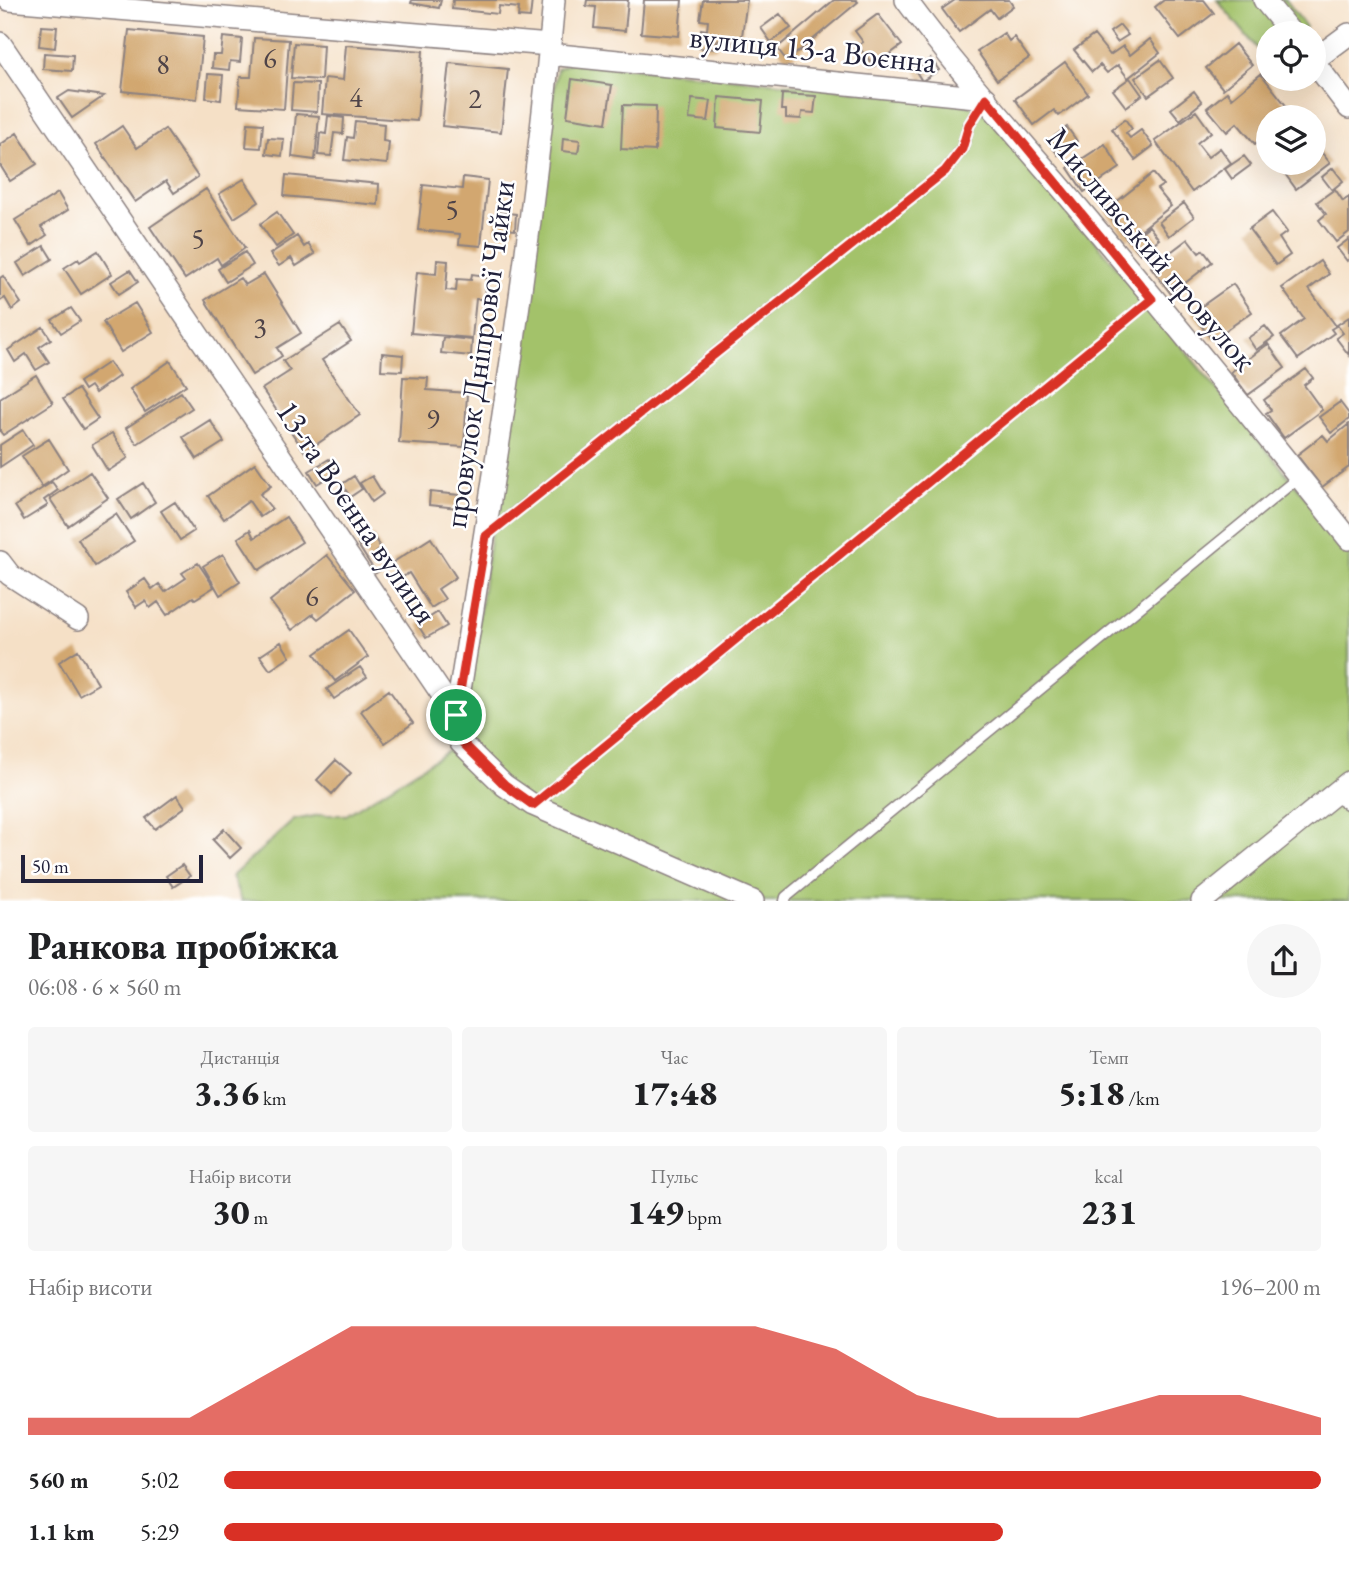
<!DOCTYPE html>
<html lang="uk">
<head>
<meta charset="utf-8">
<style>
  :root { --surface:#fff; --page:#f6f6f6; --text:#202124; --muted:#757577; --accent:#d93025 }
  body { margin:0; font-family:"EB Garamond",serif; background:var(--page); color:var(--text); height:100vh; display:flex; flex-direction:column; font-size:26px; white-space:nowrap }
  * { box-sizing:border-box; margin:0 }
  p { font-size:23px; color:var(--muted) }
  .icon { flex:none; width:38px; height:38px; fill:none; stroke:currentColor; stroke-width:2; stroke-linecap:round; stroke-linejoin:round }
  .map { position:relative; height:901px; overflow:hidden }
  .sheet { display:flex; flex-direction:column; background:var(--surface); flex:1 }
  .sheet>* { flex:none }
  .buttons { position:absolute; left:1256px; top:21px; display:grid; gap:14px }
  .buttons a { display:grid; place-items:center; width:70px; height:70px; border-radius:50%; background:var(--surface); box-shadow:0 7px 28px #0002; font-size:35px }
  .scale { position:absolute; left:21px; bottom:18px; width:182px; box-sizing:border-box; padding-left:7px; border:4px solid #22223b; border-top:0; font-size:19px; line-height:24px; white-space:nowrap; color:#22223b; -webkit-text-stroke:5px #fff; paint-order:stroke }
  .pin { position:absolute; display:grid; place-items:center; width:60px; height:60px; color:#fff; margin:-30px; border:4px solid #fff; border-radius:50%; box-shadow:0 2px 7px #0007 }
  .round { display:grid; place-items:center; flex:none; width:74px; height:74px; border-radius:37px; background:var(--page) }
  .head { display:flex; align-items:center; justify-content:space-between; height:119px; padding:0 28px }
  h1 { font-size:38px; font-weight:800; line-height:52px }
  .figures { display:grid; grid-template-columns:repeat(3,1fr); gap:10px; height:119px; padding:7px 28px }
  .figures div { display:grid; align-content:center; border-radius:7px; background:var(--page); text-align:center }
  .figures b { font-size:35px; font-weight:800 }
  .figures small { font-size:19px; font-weight:400 }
  .figures p { font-size:19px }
  .chart { height:196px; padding:14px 28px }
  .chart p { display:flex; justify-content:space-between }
  .chart svg { width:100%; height:126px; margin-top:7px; fill:var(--accent); opacity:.7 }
  ul { padding:0 28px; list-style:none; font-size:23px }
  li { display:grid; grid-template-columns:112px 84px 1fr; align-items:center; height:52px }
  li i { height:18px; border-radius:9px; background:var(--accent) }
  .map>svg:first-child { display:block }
</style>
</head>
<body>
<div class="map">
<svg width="1349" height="901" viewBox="0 0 1349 901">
  <rect width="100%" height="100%" fill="#fff"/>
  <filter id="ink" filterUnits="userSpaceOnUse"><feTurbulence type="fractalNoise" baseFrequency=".0143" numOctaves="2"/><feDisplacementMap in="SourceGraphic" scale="14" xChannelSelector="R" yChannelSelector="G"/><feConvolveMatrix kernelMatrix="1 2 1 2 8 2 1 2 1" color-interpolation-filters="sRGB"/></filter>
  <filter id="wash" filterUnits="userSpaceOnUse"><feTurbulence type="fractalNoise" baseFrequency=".00686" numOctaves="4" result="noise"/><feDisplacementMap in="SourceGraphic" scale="28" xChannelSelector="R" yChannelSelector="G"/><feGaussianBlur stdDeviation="1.57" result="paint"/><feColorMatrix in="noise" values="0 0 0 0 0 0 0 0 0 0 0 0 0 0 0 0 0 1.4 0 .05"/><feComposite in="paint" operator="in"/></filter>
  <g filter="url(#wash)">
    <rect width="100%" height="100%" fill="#f5e0c6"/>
    <path fill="#a3c26a" stroke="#627252" stroke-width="2" d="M1217 0H1286L1306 27 1297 33H1269V57L1266 59Z
      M572 62 959 101 995 119 1349 550V901H241L232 876 294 820 320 815H346L461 743 557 69Z"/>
    <g id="blocks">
      <path fill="#d2a76f" d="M412 0H441L439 8 411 3Z
        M453 0H532L530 18 518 17 519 8 499 6 498 14 452 9Z
        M587 0H628L625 31 594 28 596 7 586 6Z
        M644 0H682L679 36 641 33Z
        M703 0H747L741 43 717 40 716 49 699 48 701 29 707 30 708 21 700 20Z
        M834 0H856L858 2 787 61 777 48Z
        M955 0H1009L1013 6 997 18 990 9 959 32 942 9Z
        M1164 0H1204L1214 13 1180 39 1155 7Z
        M780 14 791 28 771 42 761 28Z
        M878 14 902 45 874 66 858 46 863 42 855 31Z
        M1120 25 1128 35 1117 42 1110 32Z
        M41 26 57 27 55 48 39 46Z
        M129 30 203 37 197 99 122 91Z
        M1004 33 1009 41 1014 37 1029 58 997 80 977 51Z
        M1094 35 1110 55 1123 46 1130 55 1150 39 1160 53 1128 78 1118 65 1107 73 1100 65 1092 72 1074 50Z
        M223 37 242 39 240 62 230 61 229 70 212 68 213 55H221Z
        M254 38 289 40 284 109 238 106 240 77H251Z
        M294 43 323 45 321 80 291 78Z
        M1235 44 1252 65 1223 89 1206 68Z
        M346 45 423 51 417 121 322 114 325 78 343 80Z
        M44 53 73 55 72 71 43 69Z
        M931 59 939 70 922 81 915 70Z
        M1160 60 1173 78 1148 96 1135 78Z
        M1065 62 1088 94 1059 116 1054 110 1034 125 1015 99Z
        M449 63 508 69 501 132 442 126Z
        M208 74 223 75 221 100 206 98Z
        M1261 74 1292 113 1287 117H1269V132L1255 144 1237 123 1227 132 1207 108 1227 92 1232 98Z
        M1130 78 1142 95 1126 107 1113 90Z
        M572 79 612 85 606 123 567 117Z
        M293 83 318 84 317 112 291 110Z
        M69 91 104 96 72 118 58 98Z
        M1194 91 1202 102 1180 120 1171 109Z
        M782 94 816 96 814 113 802 112 801 119 786 118V110H781Z
        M719 97 763 101 760 132 717 128Z
        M692 99 711 101 708 121 689 119Z
        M623 105 656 106 655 151 621 149Z
        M1196 111 1211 132 1197 143 1208 157 1220 148 1231 163 1192 192 1155 141Z
        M296 114 319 116 315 160 292 157Z
        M328 116 344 118 343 134 334 133 331 156 318 155 320 133 326 134Z
        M1125 119 1132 129 1126 133 1130 138 1141 130 1153 146 1135 160 1112 129Z
        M355 121 384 124 383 141 389 142 387 164 344 160 347 137 353 138Z
        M248 123 263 124 261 148 246 147Z
        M122 126 137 148 165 129 198 177 174 193 166 181 135 202 96 144Z
        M1067 127 1077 141 1058 155 1048 141Z
        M17 133 37 164 10 181 0 165V145Z
        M268 138 284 139 282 156 266 154Z
        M563 138 580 140 578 153 562 151Z
        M1314 143 1330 163 1296 189 1280 167 1285 163H1314Z
        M1105 144 1120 168 1084 192 1068 168Z
        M1244 156 1251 165 1232 179 1225 169Z
        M1333 168 1343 181 1332 190 1322 177Z
        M1153 173 1163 185 1157 189 1171 206 1128 240 1105 211Z
        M286 175 379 184 378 205 284 196Z
        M463 177 488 180 481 246 459 244 460 234 418 230 423 185 462 189Z
        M244 179 259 202 234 218 219 194Z
        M206 189 245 248 221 265 217 258 185 279 150 227Z
        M1335 189 1343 201 1349 197V232L1336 242 1319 220 1326 214 1317 202Z
        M58 193 68 210 41 227 47 235 31 246 15 220Z
        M1184 203 1194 217 1169 236 1159 222Z
        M277 212 293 235 276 247 260 224Z
        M497 212 516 214 515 230 495 228Z
        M1272 212 1287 232 1279 238 1290 255 1276 265 1249 229Z
        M1149 226 1159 239 1140 254 1130 241Z
        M297 236 304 247 308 244 315 254 296 266 291 258 279 266 270 254Z
        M1188 239 1199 253 1203 250 1212 262 1171 294 1151 267Z
        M1349 239V259L1347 261 1337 248Z
        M44 246 52 259 25 276 17 263Z
        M98 251 112 274 81 294 64 268 78 259 80 262Z
        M245 252 253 265 226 282 218 269Z
        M437 260 448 261 446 290 456 291 457 279 471 280 472 274 487 276 485 299H476L472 338 411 333 417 272 436 274Z
        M1320 261 1329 274 1309 289 1336 326 1331 329 1334 333 1298 359 1281 336 1304 319 1282 288Z
        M130 270 138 282 119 294 111 282Z
        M264 274 301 333 277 348 282 356 252 375 205 300 240 278 245 285Z
        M3 276 21 303 12 310 5 298 0 301V278Z
        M1233 284 1252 312 1212 340 1192 313Z
        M135 303 153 332 121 352 103 322Z
        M71 308 80 321 61 333 52 320Z
        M1349 317V355L1336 338 1343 333 1337 325Z
        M340 325 351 341 322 360 360 415 305 452 262 389 290 371 283 361Z
        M1265 326 1274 337 1256 350 1248 338Z
        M43 327 51 339 39 347 49 362 36 370 26 354 15 362 8 350Z
        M443 337 472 340 471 356 441 353Z
        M1268 344 1285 368 1248 395 1231 372Z
        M382 353 403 355 402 371 381 370Z
        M170 361 186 385 145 412 130 389Z
        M109 362 119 376 95 393 90 386 84 390 79 382Z
        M1306 369 1313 378 1304 385 1322 410 1284 438 1266 413 1271 410 1264 400Z
        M36 375 53 403 3 435 0 431V398Z
        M403 377 428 378 427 390 467 393 464 447 399 443Z
        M78 389 98 419 83 429 63 399Z
        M181 392 192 408 137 444 126 428Z
        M1340 402 1349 414V419L1331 433 1319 417Z
        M210 420 224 442 197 459 183 437Z
        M1349 424V467L1322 487 1297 455 1323 435 1328 441Z
        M23 430 33 445 0 467V445Z
        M112 433 128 458 108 471 92 445Z
        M49 439 68 469 42 487 22 456Z
        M329 459 337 472 317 484 309 471Z
        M255 463 271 486 260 494 272 509 260 517 249 501 224 519 208 496Z
        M90 472 108 498 68 526 50 499Z
        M354 476 362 489 350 497 342 484Z
        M372 476 383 494 372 502 360 483Z
        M52 482 58 490 44 500 48 505 24 520 15 506Z
        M143 483 155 502 131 519 118 499Z
        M430 492 459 495 458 508 429 505Z
        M175 502 194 531 180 540 161 511Z
        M116 514 134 541 95 566 78 539Z
        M286 517 302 542 259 570 238 538 250 530 254 538Z
        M373 535 381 549 377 552 386 566 376 573 358 545Z
        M431 538 456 577 438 589 445 599 431 608 409 573 401 578 392 563Z
        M223 554 240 582 220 595 203 566Z
        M327 555 355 590 318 619 313 614 292 630 270 601Z
        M198 563 214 587 195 599 193 597 167 615 158 602 150 608 145 601 136 607 126 592 145 579 152 589 159 584 165 592 186 578 182 573Z
        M438 612 447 626 426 638 418 625Z
        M349 630 368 657 335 681 315 654Z
        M281 642 290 657 270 670 260 656Z
        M78 650 98 684 79 695 59 662Z
        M360 667 367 677 334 699 327 689Z
        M389 690 413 723 385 743 361 711Z
        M336 760 351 773 332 794 317 780Z
        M177 795 185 807 155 829 146 818Z
        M224 829 241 848 230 858 213 840Z
        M182 865 190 876 173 887 166 876Z"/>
    </g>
  </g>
  <g filter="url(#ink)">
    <use href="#blocks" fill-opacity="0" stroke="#8c8180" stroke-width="2"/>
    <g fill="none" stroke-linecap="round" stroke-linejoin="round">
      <defs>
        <path id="service" d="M487 535 945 171 962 149 969 125 986 98
          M1333 795 1349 805
          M533 805 1152 299
          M785 901 786 897 1299 477"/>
        <path id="minor" d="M9 0 550 45
          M906 0C962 76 1026 145 1086 217 1175 323 1263 431 1349 539
          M1264 0 1291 33
          M0 43 456 715 458 738 461 743 504 785 533 805 753 901
          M549 54 986 98
          M1314 60 1349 34
          M1314 62 1349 108
          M0 562 10 575 78 619
          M456 715C494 477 533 240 554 0
          M1202 901 1349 782"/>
      </defs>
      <use href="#service" stroke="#8c8180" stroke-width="13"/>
      <use href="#minor" stroke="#8c8180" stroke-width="24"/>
      <use href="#service" stroke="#fff" stroke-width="10"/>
      <use href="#minor" stroke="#fff" stroke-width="21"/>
    </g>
  </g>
  <g fill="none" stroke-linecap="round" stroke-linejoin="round" filter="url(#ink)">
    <defs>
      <path id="route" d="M986 98 1152 299 533 805 505 785 458 738 456 715 486 536 945 171 962 149 969 125Z"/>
    </defs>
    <use href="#route" stroke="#fff" stroke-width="14"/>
    <use href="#route" stroke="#d93025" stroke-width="9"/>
  </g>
  <g text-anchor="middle" stroke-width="5" stroke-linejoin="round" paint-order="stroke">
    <g font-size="28" fill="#4e4348">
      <text x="270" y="68">6</text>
      <text x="163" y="74">8</text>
      <text x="356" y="107">4</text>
      <text x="475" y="108">2</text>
      <text x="452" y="219">5</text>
      <text x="198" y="248">5</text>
      <text x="260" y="337">3</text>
      <text x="433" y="428">9</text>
      <text x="312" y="606">6</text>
    </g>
    <g font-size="32" fill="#22223b" stroke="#fff">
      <text transform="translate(813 49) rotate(6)" y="11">вулиця 13-а Воєнна</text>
      <text transform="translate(1152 249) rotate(50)" y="11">Мисливський провулок</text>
      <text transform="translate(479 354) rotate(-82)" y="11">провулок Дніпрової Чайки</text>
      <text transform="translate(357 512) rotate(56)" y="11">13-та Воєнна вулиця</text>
    </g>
  </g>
</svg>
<div class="buttons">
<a><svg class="icon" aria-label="locate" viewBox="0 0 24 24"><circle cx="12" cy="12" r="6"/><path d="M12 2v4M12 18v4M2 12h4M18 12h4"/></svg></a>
<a><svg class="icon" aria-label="layers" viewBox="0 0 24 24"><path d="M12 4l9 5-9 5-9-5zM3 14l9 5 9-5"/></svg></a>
</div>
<div class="scale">50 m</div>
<div class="pin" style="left:456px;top:715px;background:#1e9e55"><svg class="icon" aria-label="arrive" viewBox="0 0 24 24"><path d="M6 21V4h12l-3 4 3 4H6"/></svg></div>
</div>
<section class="sheet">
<div class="head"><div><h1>Ранкова пробіжка</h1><p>06:08 · 6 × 560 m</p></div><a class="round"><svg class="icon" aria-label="share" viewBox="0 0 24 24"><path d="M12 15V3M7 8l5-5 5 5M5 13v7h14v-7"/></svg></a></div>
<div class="figures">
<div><p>Дистанція</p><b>3.36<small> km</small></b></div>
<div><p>Час</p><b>17:48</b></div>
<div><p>Темп</p><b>5:18<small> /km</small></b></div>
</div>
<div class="figures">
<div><p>Набір висоти</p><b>30<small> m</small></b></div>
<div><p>Пульс</p><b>149<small> bpm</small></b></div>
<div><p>kcal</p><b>231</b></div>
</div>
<div class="chart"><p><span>Набір висоти</span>196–200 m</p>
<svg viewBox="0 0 160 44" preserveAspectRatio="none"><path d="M0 44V38L10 38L20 38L30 22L40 6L50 6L60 6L70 6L80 6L90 6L100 14L110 30L120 38L130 38L140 30L150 30L160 38V44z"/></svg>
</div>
<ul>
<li><b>560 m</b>5:02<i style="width:100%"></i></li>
<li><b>1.1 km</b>5:29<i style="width:71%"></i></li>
</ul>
</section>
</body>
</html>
